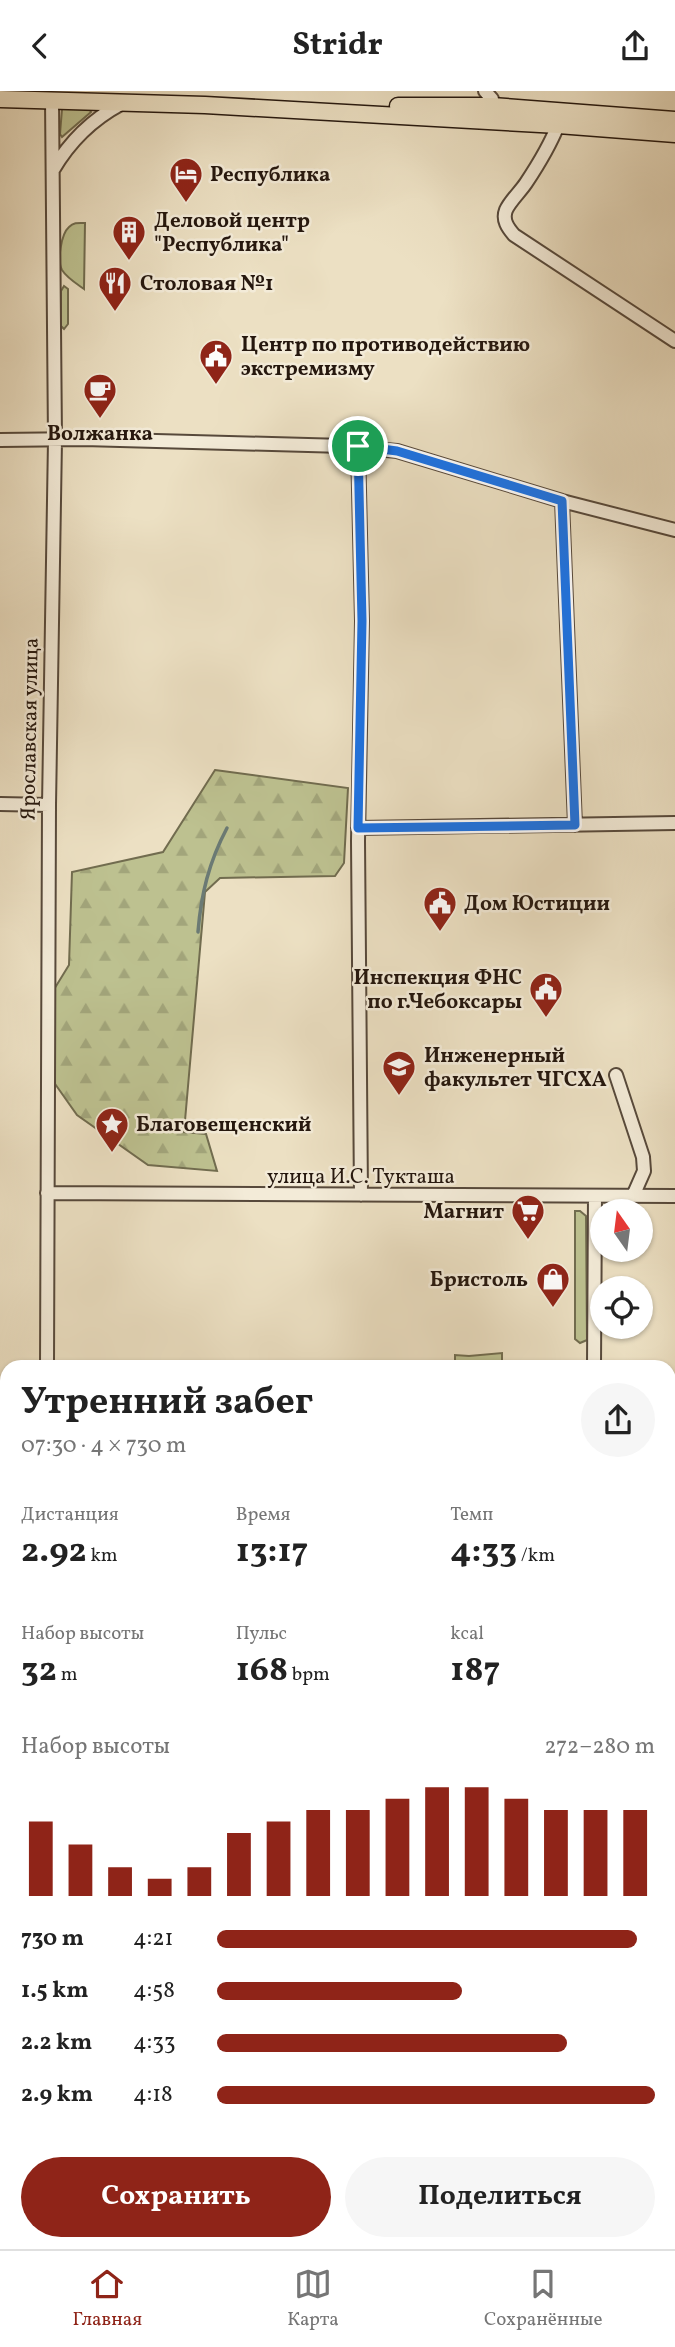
<!DOCTYPE html>
<html lang="ru">
<head>
<meta charset="utf-8">
<style>
  :root { --surface:#fff; --page:#f6f6f6; --text:#222; --muted:#767676; --line:#e0e0e0; --accent:#8f2418 }
  body { margin:0; font-family:Vollkorn,serif; background:var(--page); color:var(--text); height:100vh; display:flex; flex-direction:column; font-size:26px; white-space:nowrap }
  * { box-sizing:border-box; margin:0 }
  p { font-size:23px; color:var(--muted) }
  .icon { flex:none; width:38px; height:38px; fill:none; stroke:currentColor; stroke-width:2; stroke-linecap:round; stroke-linejoin:round }
  .map { position:relative; flex:1; overflow:hidden }
  .details { position:absolute; left:0px; top:1269px; width:676px; height:891px; display:flex; flex-direction:column; background:var(--surface); border-radius:21px 21px 0 0; box-shadow:0 2px 5px #0004 }
  .details>* { flex:none }
  .needle { width:46px; rotate:346deg }
  .controls { position:absolute; left:590px; top:1108px; display:grid; gap:14px }
  .controls a { display:grid; place-items:center; width:63px; height:63px; border-radius:50%; background:var(--surface); box-shadow:0 2px 5px #0004; font-size:35px }
  .pin { position:absolute; display:grid; place-items:center; width:60px; height:60px; color:#fff; margin:-30px; border:4px solid #fff; border-radius:50%; box-shadow:0 2px 7px #0007 }
  .round { display:grid; place-items:center; flex:none; width:74px; height:74px; border-radius:37px; background:var(--page) }
  .summary { display:flex; align-items:center; justify-content:space-between; height:119px; padding:0 21px }
  h1 { font-size:38px; font-weight:700; line-height:52px }
  .stats { display:grid; grid-template-columns:repeat(3,1fr); gap:10px; height:119px; padding:7px 21px }
  .stats div { display:grid; align-content:center }
  .stats b { font-size:35px; font-weight:700 }
  .stats small { font-size:19px; font-weight:400 }
  .stats p { font-size:19px }
  .chart { height:196px; padding:14px 21px }
  .chart p { display:flex; justify-content:space-between }
  .chart svg { width:100%; height:126px; margin-top:7px; stroke:var(--accent); stroke-width:6 }
  .primary-button { display:flex; gap:14px; margin-top:auto; padding:14px 21px }
  .primary-button a { flex:1; height:80px; border-radius:42px; background:var(--accent); color:#fff; font-size:28px; font-weight:700; line-height:80px; text-align:center }
  .primary-button a+a { background:var(--page); color:var(--text) }
  ul { padding:0 21px; list-style:none; font-size:23px }
  li { display:grid; grid-template-columns:112px 84px 1fr; align-items:center; height:52px }
  li i { height:18px; border-radius:9px; background:var(--accent) }
  header { display:flex; justify-content:space-between; align-items:center; height:91px; padding:0 21px; background:var(--surface); font-size:32px; font-weight:700 }
  .dock { display:flex; justify-content:space-around; align-items:center; height:98px; border-top:2px solid var(--line); background:var(--surface); font-size:19px; color:var(--muted) }
  .dock a { display:grid; justify-items:center; gap:4px }
  .dock .active { color:var(--accent) }
  .map>svg:first-child { display:block }
</style>
</head>
<body>
<header><svg class="icon" aria-label="back" viewBox="0 0 24 24"><path d="M15 5l-7 7 7 7"/></svg>Stridr<svg class="icon" aria-label="share" viewBox="0 0 24 24"><path d="M12 15V3M7 8l5-5 5 5M5 13v7h14v-7"/></svg></header>
<div class="map">
<svg width="675" height="2158" viewBox="0 0 675 2158">
  <defs>
    <pattern id="forest-firs" width="22" height="20" patternUnits="userSpaceOnUse" patternTransform="scale(1.75)"><rect width="22" height="20" fill="#bdc190"/><path d="M5 1l3.5 6h-7zM16 11l3.5 6h-7z" fill="#a2a57b"/></pattern>
  </defs>
  <rect width="100%" height="100%" fill="#ece0c3"/>
  <filter id="stains"><feTurbulence type="fractalNoise" baseFrequency=".00286" numOctaves="4"/><feColorMatrix values="0 0 0 0 .2 0 0 0 0 .09 0 0 0 0 .02 0 0 0 .5 -.17"/></filter>
  <radialGradient id="worn" r=".72"><stop offset=".6" stop-color="#630" stop-opacity="0"/><stop offset="1" stop-color="#630" stop-opacity=".3"/></radialGradient>
  <path fill="#bdc190" stroke="#716c4f" stroke-width="2" d="M62 18H89L91 21 62 46 60 43Z
    M85 132 84 198C77 193 67 187 62 179 57 170 61 143 69 136 74 131 79 132 85 132Z
    M64 195 68 198V233L64 238 61 235V200Z
    M575 1120H580L586 1125 587 1249 580 1252 575 1248Z
    M502 1262V1276H455V1264L469 1265Z"/>
  <path fill="url(#forest-firs)" stroke="#716c4f" stroke-width="2" d="M215 679 348 697 344 772 335 785 220 787 205 801 184 1041 206 1043 217 1080 148 1074 77 1024 53 990V900L69 874 72 781 163 761Z"/>
  <g fill="none" stroke-linecap="round" stroke-linejoin="round">
    <path stroke="#6b7a74" stroke-width="3.5" d="M198 841C201 803 209 771 227 737"/>
    <defs>
      <path id="minor" d="M485 0 492 8V15
        M558 34C550 54 538 74 526 92 520 101 510 110 506 119 502 129 508 137 514 144L675 250
        M53 79C70 50 91 29 121 13
        M0 349 84 348 344 355 397 360 562 410 675 439
        M358 355 362 530 358 750 361 1104
        M562 410 575 734
        M0 713 49 714
        M358 737 675 732
        M616 984 643 1066 644 1080 633 1105
        M47 1102 675 1105
        M47 1276 49 714 55 349 52 9
        M594 1276 595 1105
        M0 1489H7
        M0 1725H7
        M668 1740 675 1748
        M668 1877 675 1893
        M346 2152 351 2158"/>
      <path id="major" d="M0 8 205 14 558 34 675 43
        M398 15H492L675 29"/>
    </defs>
    <use href="#minor" stroke="#57493b" stroke-width="16"/>
    <use href="#major" stroke="#25170e" stroke-width="19"/>
    <use href="#minor" stroke="#f3ebd8" stroke-width="12"/>
    <use href="#major" stroke="#ece0c3" stroke-width="16"/>
  </g>
  <g fill="none" stroke-linecap="round" stroke-linejoin="round">
    <defs>
      <path id="route" d="M358 355 397 360 562 410 575 734 358 737 362 530Z"/>
    </defs>
    <use href="#route" stroke="#fff" stroke-width="14"/>
    <use href="#route" stroke="#1a73e8" stroke-width="9"/>
  </g>
  <defs>
    <symbol id="hotel-pin" viewBox="-11 -11 22 30"><path d="M0 17L-7.5 6A9.5 9.5 0 1 1 7.5 6Z" fill="#8f2418" stroke="#f3ebd8"/><path d="M-6-4.5h1.5V1H6V5H4.5V3h-9V5H-6ZM-4 0a1.8 1.8 0 1 1 3.6 0ZM.5 0V-2.5h3Q6-2.5 6 0Z" fill="#fff"/></symbol>
    <symbol id="building-pin" viewBox="-11 -11 22 30"><path d="M0 17L-7.5 6A9.5 9.5 0 1 1 7.5 6Z" fill="#8f2418" stroke="#f3ebd8"/><path d="M-4-6H4V6H1V3H-1V6H-4ZM-2.5-4.3h1.7v1.8h-1.7ZM.8-4.3h1.7v1.8H.8ZM-2.5-1h1.7V.8h-1.7ZM.8-1h1.7V.8H.8Z" fill="#fff"/></symbol>
    <symbol id="restaurant-pin" viewBox="-11 -11 22 30"><path d="M0 17L-7.5 6A9.5 9.5 0 1 1 7.5 6Z" fill="#8f2418" stroke="#f3ebd8"/><path d="M-5-6h1v4h1v-4h1v4h1v-4h1v5L-1.5 .5V6h-2V.5L-5-1ZM5-6V6H3V1.5H1.5Q1.5-4 5-6Z" fill="#fff"/></symbol>
    <symbol id="civic-pin" viewBox="-11 -11 22 30"><path d="M0 17L-7.5 6A9.5 9.5 0 1 1 7.5 6Z" fill="#8f2418" stroke="#f3ebd8"/><path d="M-.6-6.5H3V-4.5H.6V-3L4-1V1h2V6H-6V1h2V-1L-.6-3ZM-1.2 2.5V6h2.4V2.5Z" fill="#fff"/></symbol>
    <symbol id="cafe-pin" viewBox="-11 -11 22 30"><path d="M0 17L-7.5 6A9.5 9.5 0 1 1 7.5 6Z" fill="#8f2418" stroke="#f3ebd8"/><path d="M-5.5-4.5H6V0H3Q3 3.5 0 3.5H-2.5Q-5.5 3.5-5.5 0ZM3-3.2v2h1.7v-2ZM-6 4.5H4V6H-6Z" fill="#fff"/></symbol>
    <symbol id="university-pin" viewBox="-11 -11 22 30"><path d="M0 17L-7.5 6A9.5 9.5 0 1 1 7.5 6Z" fill="#8f2418" stroke="#f3ebd8"/><path d="M0-5L7-2L0 1L-7-2ZM-4 1L0 2.5L4 1V4Q0 6-4 4Z" fill="#fff"/></symbol>
    <symbol id="sight-pin" viewBox="-11 -11 22 30"><path d="M0 17L-7.5 6A9.5 9.5 0 1 1 7.5 6Z" fill="#8f2418" stroke="#f3ebd8"/><path d="M0-6L1.8-2.2L6-1.7L2.9 1.2L3.7 5.4L0 3.3L-3.7 5.4L-2.9 1.2L-6-1.7L-1.8-2.2Z" fill="#fff"/></symbol>
    <symbol id="supermarket-pin" viewBox="-11 -11 22 30"><path d="M0 17L-7.5 6A9.5 9.5 0 1 1 7.5 6Z" fill="#8f2418" stroke="#f3ebd8"/><path d="M-6-5.5h2.5l.6 2H6L4.5 2H-2.5L-4.4-4H-6ZM-1.5 3.2a1.3 1.3 0 1 0 .1 0ZM3 3.2a1.3 1.3 0 1 0 .1 0Z" fill="#fff"/></symbol>
    <symbol id="shop-pin" viewBox="-11 -11 22 30"><path d="M0 17L-7.5 6A9.5 9.5 0 1 1 7.5 6Z" fill="#8f2418" stroke="#f3ebd8"/><path d="M-5-2.5h2.3a2.7 3.5 0 0 1 5.4 0H5L5.5 6h-11ZM-1.5-2.5h3a1.5 2.3 0 0 0-3 0Z" fill="#fff"/></symbol>
  </defs>
  <g fill-rule="evenodd">
    <use href="#hotel-pin" x="167" y="64" width="38" height="52"/>
    <use href="#building-pin" x="110" y="122" width="38" height="52"/>
    <use href="#restaurant-pin" x="96" y="173" width="38" height="52"/>
    <use href="#civic-pin" x="197" y="246" width="38" height="52"/>
    <use href="#cafe-pin" x="81" y="280" width="38" height="52"/>
    <use href="#civic-pin" x="421" y="793" width="38" height="52"/>
    <use href="#civic-pin" x="527" y="879" width="38" height="52"/>
    <use href="#university-pin" x="380" y="957" width="38" height="52"/>
    <use href="#sight-pin" x="93" y="1014" width="38" height="52"/>
    <use href="#supermarket-pin" x="509" y="1101" width="38" height="52"/>
    <use href="#shop-pin" x="534" y="1169" width="38" height="52"/>
  </g>
  <g text-anchor="middle" stroke-width="5" stroke-linejoin="round" paint-order="stroke">
    <g font-size="21" font-weight="bold" fill="#25170e" stroke="#f3ebd8" text-anchor="start">
      <text x="210" y="90">Республика</text>
      <text x="154" y="136">Деловой центр<tspan x="154" dy="24">"Республика"</tspan></text>
      <text x="140" y="199">Столовая №1</text>
      <text x="241" y="260">Центр по противодействию<tspan x="241" dy="24">экстремизму</tspan></text>
      <text x="100" y="349" text-anchor="middle">Волжанка</text>
      <text x="464" y="819">Дом Юстиции</text>
      <text x="522" y="893" text-anchor="end">Инспекция ФНС<tspan x="522" dy="24">по г.Чебоксары</tspan></text>
      <text x="424" y="971">Инженерный<tspan x="424" dy="24">факультет ЧГСХА</tspan></text>
      <text x="136" y="1040">Благовещенский</text>
      <text x="504" y="1127" text-anchor="end">Магнит</text>
      <text x="528" y="1195" text-anchor="end">Бристоль</text>
    </g>
    <g font-size="21" fill="#25170e" stroke="#f3ebd8">
      <text transform="translate(29 638) rotate(-89)" y="7">Ярославская улица</text>
      <text x="361" y="1092">улица И.С. Тукташа</text>
    </g>
  </g>
  <rect width="100%" height="100%" filter="url(#stains)"/>
  <rect width="100%" height="100%" fill="url(#worn)"/>
</svg>
<div class="controls">
<a><svg class="needle" viewBox="-14 -14 28 28"><path d="M0-13l5 13h-10z" fill="#e53935"/><path d="M0 13l5-13h-10z" fill="#767676"/></svg></a>
<a><svg class="icon" aria-label="locate" viewBox="0 0 24 24"><circle cx="12" cy="12" r="6"/><path d="M12 2v4M12 18v4M2 12h4M18 12h4"/></svg></a>
</div>
<div class="pin" style="left:358px;top:355px;background:#1e9e55"><svg class="icon" aria-label="arrive" viewBox="0 0 24 24"><path d="M6 21V4h12l-3 4 3 4H6"/></svg></div>
<section class="details">
<div class="summary"><div><h1>Утренний забег</h1><p>07:30 · 4 × 730 m</p></div><a class="round"><svg class="icon" aria-label="share" viewBox="0 0 24 24"><path d="M12 15V3M7 8l5-5 5 5M5 13v7h14v-7"/></svg></a></div>
<div class="stats">
<div><p>Дистанция</p><b>2.92<small> km</small></b></div>
<div><p>Время</p><b>13:17</b></div>
<div><p>Темп</p><b>4:33<small> /km</small></b></div>
</div>
<div class="stats">
<div><p>Набор высоты</p><b>32<small> m</small></b></div>
<div><p>Пульс</p><b>168<small> bpm</small></b></div>
<div><p>kcal</p><b>187</b></div>
</div>
<div class="chart"><p><span>Набор высоты</span>272–280 m</p>
<svg viewBox="0 0 160 44" preserveAspectRatio="none"><path d="M5 44V18M15 44V26M25 44V34M35 44V38M45 44V34M55 44V22M65 44V18M75 44V14M85 44V14M95 44V10M105 44V6M115 44V6M125 44V10M135 44V14M145 44V14M155 44V14"/></svg>
</div>
<ul>
<li><b>730 m</b>4:21<i style="width:96%"></i></li>
<li><b>1.5 km</b>4:58<i style="width:56%"></i></li>
<li><b>2.2 km</b>4:33<i style="width:80%"></i></li>
<li><b>2.9 km</b>4:18<i style="width:100%"></i></li>
</ul>
<div class="primary-button"><a>Сохранить</a><a>Поделиться</a></div>
</section>
</div>
<nav class="dock">
<a class="active"><svg class="icon" aria-label="home" viewBox="0 0 24 24"><path d="M3 11l9-7 9 7M6 9v11h12V9"/></svg>Главная</a>
<a><svg class="icon" aria-label="map" viewBox="0 0 24 24"><path d="M3 6l6-2 6 2 6-2v14l-6 2-6-2-6 2zM9 4v14M15 6v14"/></svg>Карта</a>
<a><svg class="icon" aria-label="saved" viewBox="0 0 24 24"><path d="M7 4h10v16l-5-4-5 4z"/></svg>Сохранённые</a>
</nav>
</body>
</html>
